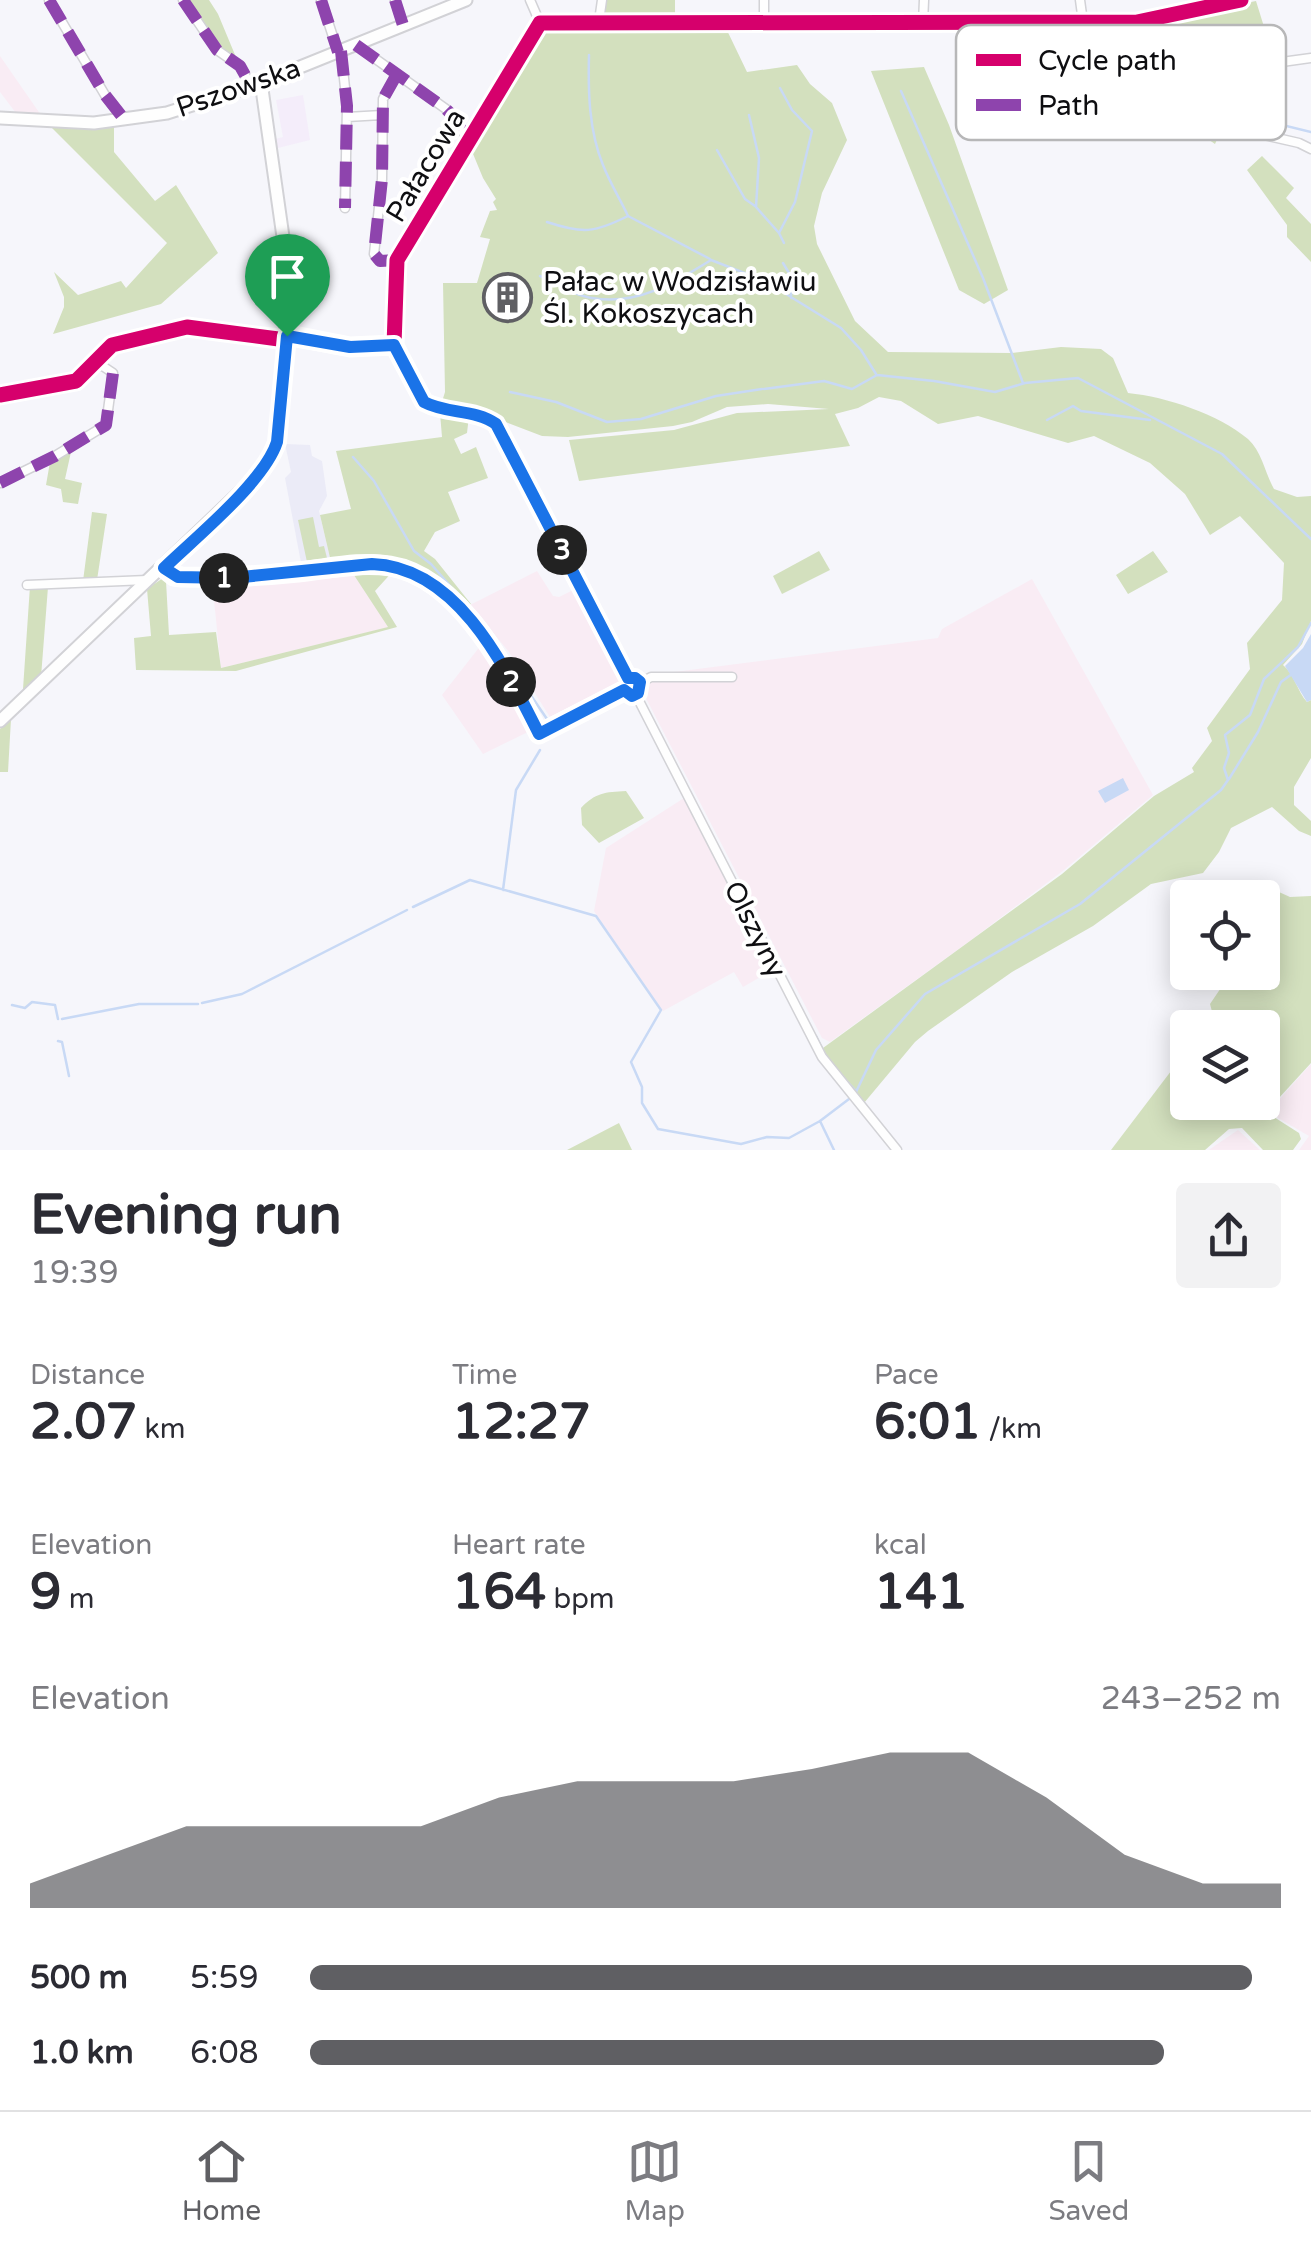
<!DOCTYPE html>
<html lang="en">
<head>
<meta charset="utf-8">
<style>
  :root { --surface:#fff; --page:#f2f2f3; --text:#2b2b33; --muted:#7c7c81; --line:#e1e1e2; --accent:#5f5f63 }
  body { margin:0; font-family:"Varela Round",sans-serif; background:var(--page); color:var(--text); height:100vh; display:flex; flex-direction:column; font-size:38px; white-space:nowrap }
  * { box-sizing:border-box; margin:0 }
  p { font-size:32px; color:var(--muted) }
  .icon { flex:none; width:55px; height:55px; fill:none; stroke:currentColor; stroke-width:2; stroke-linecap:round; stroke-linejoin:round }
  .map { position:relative; height:1150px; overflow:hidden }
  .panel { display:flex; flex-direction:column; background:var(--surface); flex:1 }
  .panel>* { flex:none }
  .tools { position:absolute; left:1170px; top:880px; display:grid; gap:20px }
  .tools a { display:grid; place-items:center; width:110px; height:110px; border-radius:10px; background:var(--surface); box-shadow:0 5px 25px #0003; font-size:50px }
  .pin { position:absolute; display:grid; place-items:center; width:85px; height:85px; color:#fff; margin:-102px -42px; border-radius:50% 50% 50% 0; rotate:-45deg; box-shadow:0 0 10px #0007 }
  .pin .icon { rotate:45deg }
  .km { position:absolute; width:50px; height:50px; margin:-25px; border-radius:50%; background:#222; color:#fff; font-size:28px; line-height:50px; text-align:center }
  .round { display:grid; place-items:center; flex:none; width:105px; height:105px; border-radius:10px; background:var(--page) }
  .summary { display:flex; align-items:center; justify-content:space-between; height:170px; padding:0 30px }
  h1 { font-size:55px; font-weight:800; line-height:75px }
  .metrics { display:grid; grid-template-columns:repeat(3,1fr); gap:15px; height:170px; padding:10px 30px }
  .metrics div { display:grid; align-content:center }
  .metrics b { font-size:50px; font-weight:800 }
  .metrics small { font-size:28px; font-weight:400 }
  .metrics p { font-size:28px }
  .chart { height:280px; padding:20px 30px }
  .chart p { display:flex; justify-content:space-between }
  .chart svg { width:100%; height:180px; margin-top:10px; fill:var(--accent); opacity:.7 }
  ul { padding:0 30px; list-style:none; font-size:32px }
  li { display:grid; grid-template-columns:160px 120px 1fr; align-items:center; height:75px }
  li i { height:25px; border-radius:12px; background:var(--accent) }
  .tabs { display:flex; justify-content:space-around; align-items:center; height:140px; border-top:2px solid var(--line); background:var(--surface); font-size:28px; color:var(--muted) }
  .tabs a { display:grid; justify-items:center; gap:5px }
  .tabs .current { color:var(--accent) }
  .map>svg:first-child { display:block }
</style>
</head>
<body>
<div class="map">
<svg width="1311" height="1150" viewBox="0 0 1311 1150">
  <rect width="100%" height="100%" fill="#f6f6fb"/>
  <path fill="#f4edfa" d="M301 82 310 140 274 149 275 139 283 137 276 100 303 95Z"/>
  <path fill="#f9ecf4" d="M0 56 43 118 19 117 0 92Z
    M350 569 389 627 221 668 212 581 275 579Z
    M537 571 553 596 559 597 573 590 624 684 553 722 509 652 470 605Z
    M1032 579 1153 795 1064 870 971 940 830 1042 822 1038 635 677 938 638 942 629Z
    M481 645 532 730 483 754 442 695Z
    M684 798 773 970 743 987 734 972 663 1011 594 911 606 848Z
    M1311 1064V1150H1299L1309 1136 1268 1112Z
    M1238 1130 1260 1150H1209L1213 1147Z"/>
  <path fill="#ebebf7" d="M285 444 310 445 312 456 322 461 327 496 319 511 331 562 328 564 302 568 285 478 291 472Z"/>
  <path fill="#d3e0be" d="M185 0H209L218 14 238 62 224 55Z
    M606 0H675V20L604 19Z
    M1256 1 1274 59 1159 76 1148 45 1171 37 1163 20Z
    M723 22 747 72 797 65 810 84 832 103 847 140 822 193 814 226 817 244 855 321 888 352 1012 353 1061 347 1101 349 1113 358 1128 393C1167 397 1218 414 1248 439 1262 452 1265 473 1274 489L1297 497 1311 496V621L1302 644 1283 665C1295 675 1297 691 1307 702L1311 700V758L1294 787V805L1311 821V836L1299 831 1272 807 1231 828 1219 852 1203 873 1151 884 1093 926 1012 972 928 1031 915 1042 864 1103 831 1064 823 1048 1062 874 1154 796 1194 772 1192 768 1212 741 1207 728 1250 669 1247 643 1282 600 1284 563 1240 516 1210 535 1185 494 1150 463 1094 436 1068 443 978 416 938 424 901 401 879 397 858 408 835 414 850 446 579 481 569 440 674 430 737 413 829 409 768 404 727 407 692 422 673 426 568 437 542 436 485 414 441 405 445 392 443 283H477L490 239 480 237 490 211 497 210 493 202 496 199 483 178 471 149 541 30 567 25Z
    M924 67 949 125 1008 290 984 304 959 290 871 71Z
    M1167 90 1220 133 1215 144 1196 131Z
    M114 124V152L155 201 176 185 218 253 161 304 53 334 64 307V297L54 272 78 295 121 281 126 288 167 243 51 127Z
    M1262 156 1294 188 1286 198 1311 224V262L1287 237V225L1247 170Z
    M440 413 469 416 467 433 454 439 461 454 476 447 488 478 448 492 460 521 435 532 424 551 435 559 471 604 463 607C420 559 393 560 331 562L320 515 351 509 336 451 442 437Z
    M71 452 65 479 82 483 78 504 63 502 61 489 46 485 50 462Z
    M92 512 107 514 97 580 83 581Z
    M313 517 319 547 324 546 327 558 307 562 298 520Z
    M819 551 830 570 782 594 773 576Z
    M1153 551 1168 572 1128 594 1116 575Z
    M350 569H395L375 591 397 627 236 671 136 670 134 638 151 636 147 589 163 578 166 581 169 635 216 632 221 668 388 627Z
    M30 586 48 587 41 677 26 691 23 689Z
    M11 719 8 772H0V729Z
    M626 791 644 818 599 843 582 825 581 808C595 793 605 792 626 791Z
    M1279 892 1290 897 1311 896V1063L1266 1112 1299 1133 1301 1139 1293 1150H1263L1242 1128 1229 1129 1205 1150H1111L1187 1050 1188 1102H1262V1028L1207 1027 1214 1019 1210 1004 1231 973 1262 972 1263 919 1266 905Z
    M619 1123 632 1150H567Z"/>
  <path fill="#c8d9f5" d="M1311 634V700L1307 702 1285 666 1303 648Z
    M1123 778 1129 790 1105 803 1098 791Z"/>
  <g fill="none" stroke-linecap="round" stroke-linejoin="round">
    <path stroke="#c8d9f5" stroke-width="2.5" d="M589 55C588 92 589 131 603 165 610 183 620 199 628 216
      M780 88 792 110 812 131 795 202 779 233 784 243
      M901 91 983 278 1023 383
      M1249 106 1270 122 1311 132
      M749 115 759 158 756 207 779 233
      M717 150 745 199 755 206
      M547 222C583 234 594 233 628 216L710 259
      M783 263 792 278 791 298
      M540 276C556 283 575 296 592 298 637 306 674 283 711 260L773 284
      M778 289 841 328 861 350 876 374
      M764 389 824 381 852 389 877 375 934 381 995 392 1025 383 1078 378 1222 454 1311 539
      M510 392 556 402 607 422 641 419 716 396 762 389
      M1047 420 1073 406 1081 411 1150 420
      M353 457 374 481 414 551 431 564 479 619 549 722
      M549 736V734
      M1229 779 1258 732 1281 682 1292 674
      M503 890 516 790 540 750
      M413 907 470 880 596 916 661 1010 631 1062 642 1087V1103L658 1129 741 1144 767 1137 789 1138 820 1121 849 1099
      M202 1003 242 994 407 910
      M12 1005 25 1008 32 1002 55 1005 58 1019
      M62 1019 139 1004H198
      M816 1036 826 1057
      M58 1041 62 1042 69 1076
      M838 1072 856 1091
      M856 1092 876 1050 925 994 1080 904 1221 790 1228 780 1224 768 1229 753 1225 735 1250 715 1264 679 1298 647 1311 623
      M820 1121 834 1150"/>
    <defs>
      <path id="minor" d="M49 0 105 95 124 119
        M183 0 217 50 240 66 251 86
        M321 0 338 52
        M395 0 403 25
        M530 0 540 23
        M1080 0 1083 22
        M599 21 602 0
        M764 22V0
        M1137 22 1163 86 1200 111 1221 131 1264 135 1299 143 1311 149
        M540 23 1137 22 1241 0
        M923 23 924 0
        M356 45 446 109 455 118 468 142
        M341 51 347 106 345 208
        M1158 79 1311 58
        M347 117 382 115
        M397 260 380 261 374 254 382 179 383 99 397 74
        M287 336 350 347 394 345
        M394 345 424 401C446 415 475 409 496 424L628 679
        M394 345 397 260 540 23
        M0 395 76 381 112 345 187 327 286 340
        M0 483 55 456 106 425 113 373 95 361
        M164 568 174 576 182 577C221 578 259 576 298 572 328 569 360 561 390 566 460 577 510 676 539 734L624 691
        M27 585 147 580
        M623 687a9 9 0 1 1 18 0a9 9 0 1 1-18 0Z
        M640 683 651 677H732
        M636 695 822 1057 897 1150"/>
      <path id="major" d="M0 118 94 123 167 113 258 84 466 0
        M0 721 262 471 277 443 289 279 261 82"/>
    </defs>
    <use href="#minor" stroke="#d2d2d6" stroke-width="11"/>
    <use href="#major" stroke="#d2d2d6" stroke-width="15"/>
    <use href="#minor" stroke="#fefefe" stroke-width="8"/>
    <use href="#major" stroke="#fefefe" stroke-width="11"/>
    <path stroke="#8e44ad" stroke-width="12" stroke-dasharray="25 12" stroke-linecap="butt" d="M49 0 105 95 124 119
      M183 0 217 50 240 66 251 86
      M321 0 338 52
      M395 0 403 25
      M356 45 446 109 455 118 468 142
      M341 51 347 106 345 208
      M397 260 380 261 374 254 382 179 383 99 397 74
      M0 483 55 456 106 425 113 373 95 361"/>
    <defs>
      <path id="cycleway" d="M0 395 76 381 112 345 187 327 286 340 287 336H294L350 347 394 345 397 260 540 23 1137 22 1241 0
        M164 568 174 576 182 577C221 578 259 576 298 572 328 569 360 561 390 566 460 577 510 676 539 734L624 691"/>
    </defs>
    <use href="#cycleway" stroke="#fff" stroke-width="21"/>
    <use href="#cycleway" stroke="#d6006c" stroke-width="15"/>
  </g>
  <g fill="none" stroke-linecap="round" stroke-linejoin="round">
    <defs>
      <path id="route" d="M287 336 350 347 394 345 424 402C446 414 475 409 496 424L628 678H635L640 682 638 693 632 696 624 690 539 734C505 667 458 567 372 564L232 578 178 577 164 568C196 537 264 482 277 442Z"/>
    </defs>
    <use href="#route" stroke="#fff" stroke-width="20"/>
    <use href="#route" stroke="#1a73e8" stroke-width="12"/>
  </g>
  <defs>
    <symbol id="building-ring" viewBox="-11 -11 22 22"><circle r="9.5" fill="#fff" stroke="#5f5f63" stroke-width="1.5"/><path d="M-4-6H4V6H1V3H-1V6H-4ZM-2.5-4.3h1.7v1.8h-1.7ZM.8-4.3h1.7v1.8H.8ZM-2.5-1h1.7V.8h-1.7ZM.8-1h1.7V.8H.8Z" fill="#5f5f63"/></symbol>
  </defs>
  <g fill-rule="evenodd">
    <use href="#building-ring" x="480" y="270" width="55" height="55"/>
  </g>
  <g text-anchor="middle" stroke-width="8" stroke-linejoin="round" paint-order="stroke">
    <g font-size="28" fill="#0e0e11" stroke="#fff">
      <text transform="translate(238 87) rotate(-19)" y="10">Pszowska</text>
      <text transform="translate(425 165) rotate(-59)" y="10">Pałacowa</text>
      <text transform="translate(756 929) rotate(63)" y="10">Olszyny</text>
    </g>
    <g font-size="28" fill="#0e0e11" stroke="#fff" text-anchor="start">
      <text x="543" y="291">Pałac w Wodzisławiu<tspan x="543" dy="32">Śl. Kokoszycach</tspan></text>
    </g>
  </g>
  <rect x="956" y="25" width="330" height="115" rx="15" fill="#fff" stroke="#b7b7b8" stroke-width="2.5"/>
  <rect x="976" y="54" width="45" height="12" fill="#d6006c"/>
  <rect x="976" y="99" width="45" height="12" fill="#8e44ad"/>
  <g font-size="28" fill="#0e0e11">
    <text x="1038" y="70">Cycle path</text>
    <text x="1038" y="115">Path</text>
  </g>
</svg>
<div class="tools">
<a><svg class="icon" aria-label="locate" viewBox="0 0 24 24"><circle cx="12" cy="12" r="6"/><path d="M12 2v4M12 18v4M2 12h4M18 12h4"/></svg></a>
<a><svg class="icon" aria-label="layers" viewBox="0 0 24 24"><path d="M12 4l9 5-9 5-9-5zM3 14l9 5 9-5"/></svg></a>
</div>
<div class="pin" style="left:287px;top:336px;background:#1e9e55"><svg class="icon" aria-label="arrive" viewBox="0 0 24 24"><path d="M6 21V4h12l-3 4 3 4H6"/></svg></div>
<b class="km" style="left:224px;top:578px">1</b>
<b class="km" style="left:511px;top:682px">2</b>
<b class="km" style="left:562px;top:550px">3</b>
</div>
<section class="panel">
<div class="summary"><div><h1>Evening run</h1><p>19:39</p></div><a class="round"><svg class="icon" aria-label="share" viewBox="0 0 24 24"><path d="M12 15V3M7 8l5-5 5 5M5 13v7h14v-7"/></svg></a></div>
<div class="metrics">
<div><p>Distance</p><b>2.07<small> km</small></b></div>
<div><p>Time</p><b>12:27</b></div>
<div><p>Pace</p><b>6:01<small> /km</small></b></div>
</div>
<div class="metrics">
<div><p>Elevation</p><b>9<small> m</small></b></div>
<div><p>Heart rate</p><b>164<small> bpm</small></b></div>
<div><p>kcal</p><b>141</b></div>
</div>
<div class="chart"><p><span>Elevation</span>243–252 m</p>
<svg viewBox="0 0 160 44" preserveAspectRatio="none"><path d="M0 44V38L10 31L20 24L30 24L40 24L50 24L60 17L70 13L80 13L90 13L100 10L110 6L120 6L130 17L140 31L150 38L160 38V44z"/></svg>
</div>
<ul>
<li><b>500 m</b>5:59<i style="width:97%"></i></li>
<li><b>1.0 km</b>6:08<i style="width:88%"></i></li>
</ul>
</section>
<nav class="tabs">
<a class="current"><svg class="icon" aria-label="home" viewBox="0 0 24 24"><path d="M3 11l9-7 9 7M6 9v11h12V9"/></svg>Home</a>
<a><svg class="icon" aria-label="map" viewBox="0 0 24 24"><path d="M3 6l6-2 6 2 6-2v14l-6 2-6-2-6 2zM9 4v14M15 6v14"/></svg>Map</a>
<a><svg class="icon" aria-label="saved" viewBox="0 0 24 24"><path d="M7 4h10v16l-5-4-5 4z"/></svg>Saved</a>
</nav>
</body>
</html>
